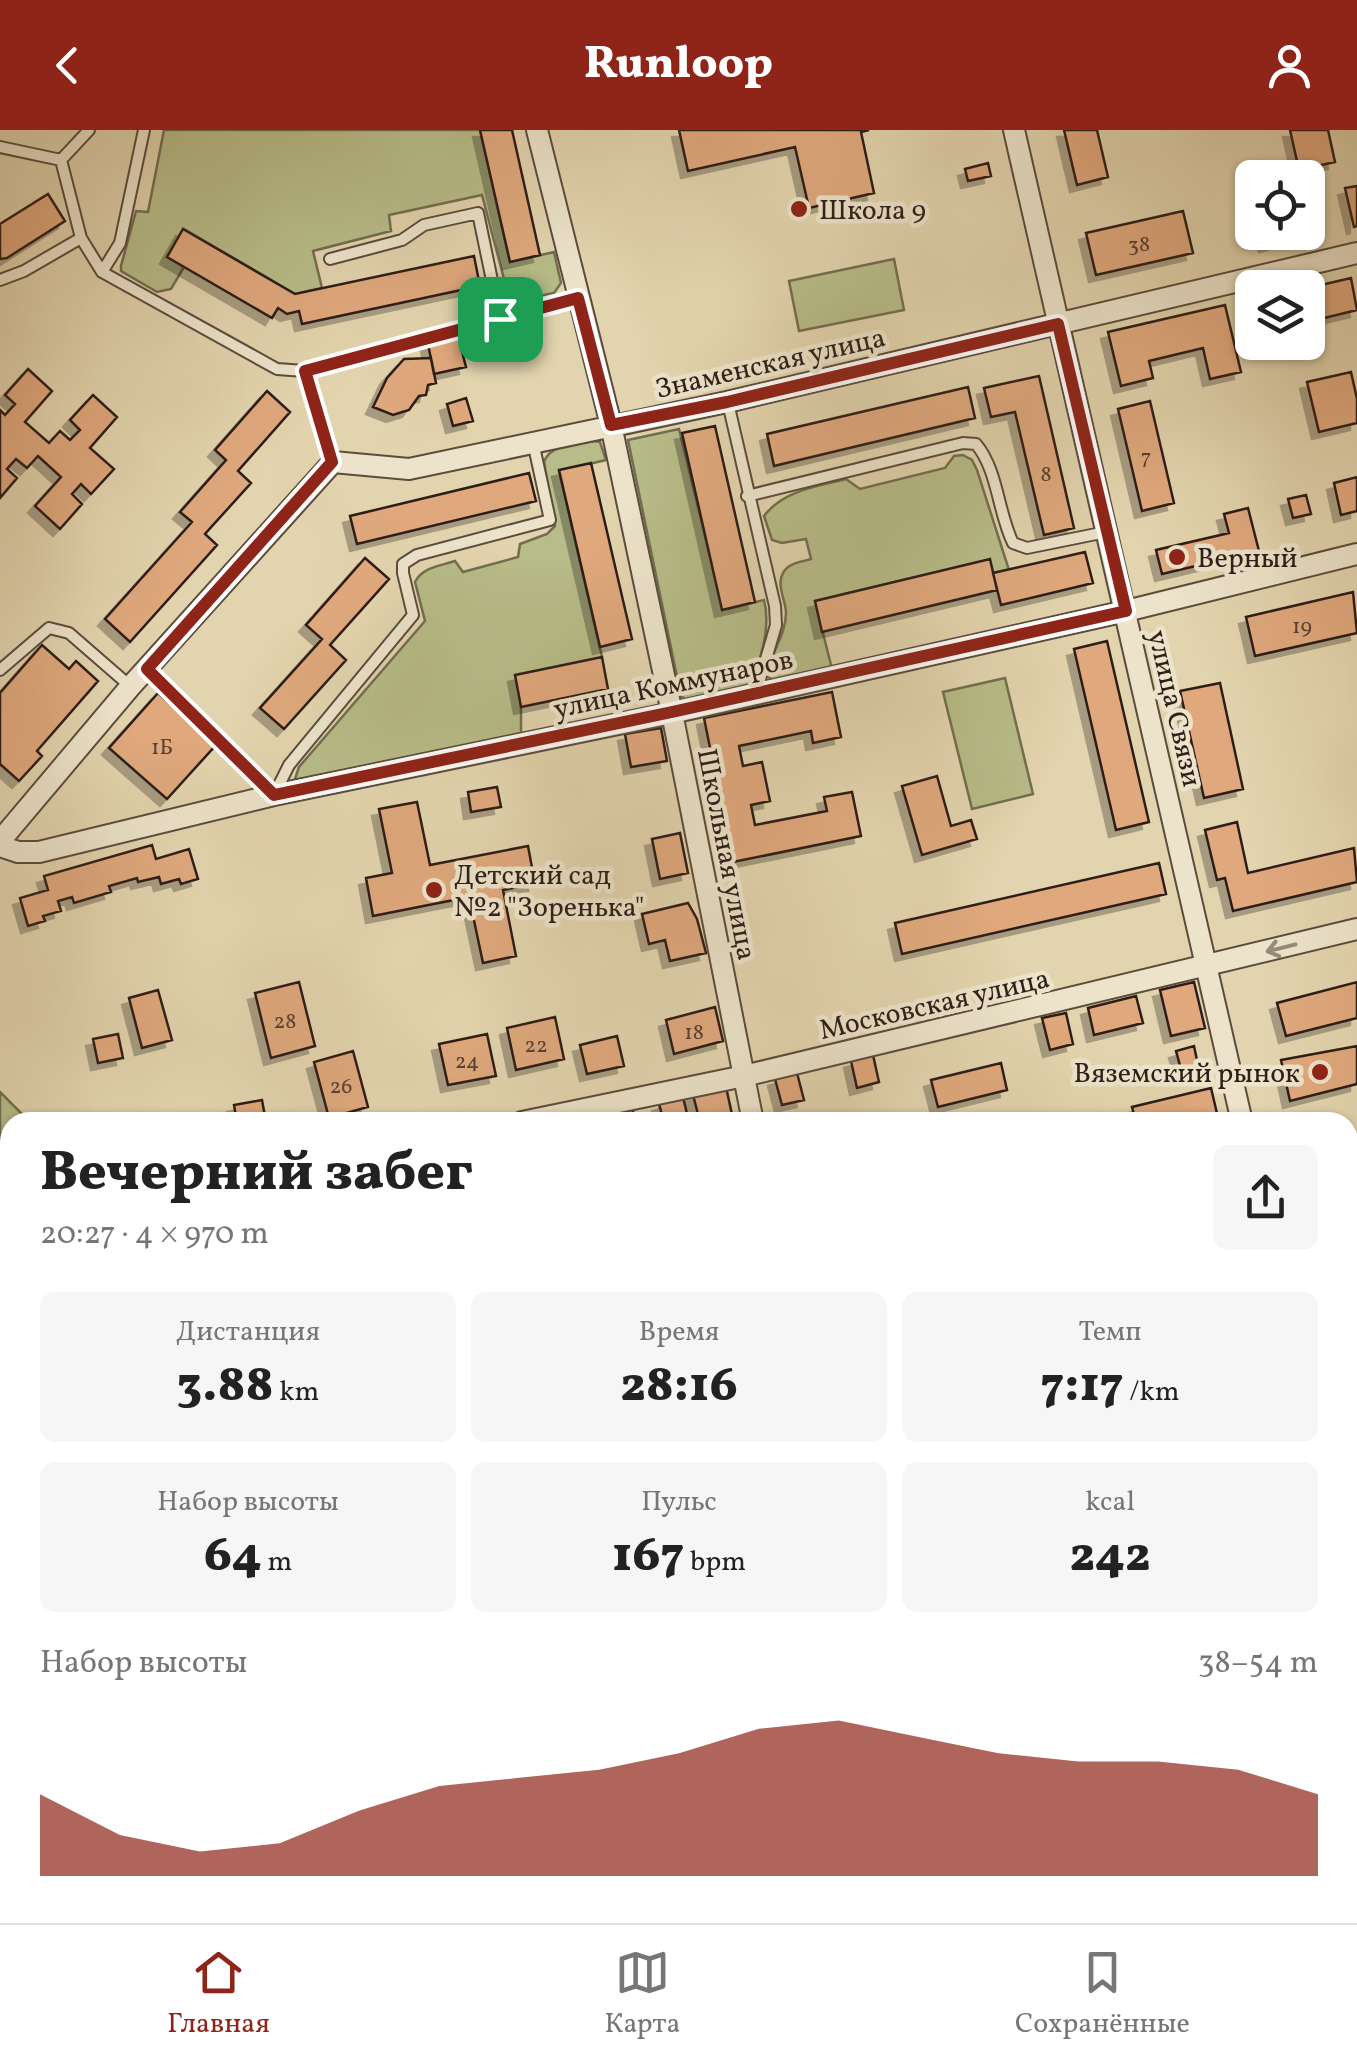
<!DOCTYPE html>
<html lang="ru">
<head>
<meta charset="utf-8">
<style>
  :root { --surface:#fff; --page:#f6f6f6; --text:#222; --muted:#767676; --line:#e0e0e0; --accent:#8f2418 }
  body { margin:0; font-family:Vollkorn,serif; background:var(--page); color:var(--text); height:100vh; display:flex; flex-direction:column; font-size:38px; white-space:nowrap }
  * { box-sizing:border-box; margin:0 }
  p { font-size:32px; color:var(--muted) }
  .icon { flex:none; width:55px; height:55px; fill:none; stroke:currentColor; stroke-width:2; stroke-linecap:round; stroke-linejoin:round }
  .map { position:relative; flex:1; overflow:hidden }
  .drawer { position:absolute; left:0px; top:982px; width:1358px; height:812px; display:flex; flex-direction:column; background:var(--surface); border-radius:30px 30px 0 0; box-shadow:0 2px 8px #0004 }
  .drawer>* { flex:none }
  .tools { position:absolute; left:1235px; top:30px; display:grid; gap:20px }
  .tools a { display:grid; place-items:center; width:90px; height:90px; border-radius:15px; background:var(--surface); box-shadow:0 2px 8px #0004; font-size:50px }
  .pin { position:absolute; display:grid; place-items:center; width:85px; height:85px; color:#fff; margin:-42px; border-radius:20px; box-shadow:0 5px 15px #0006 }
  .round { display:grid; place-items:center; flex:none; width:105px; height:105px; border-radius:15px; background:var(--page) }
  .overview { display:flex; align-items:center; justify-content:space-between; height:170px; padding:0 40px }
  h1 { font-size:55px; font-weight:800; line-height:75px }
  .metrics { display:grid; grid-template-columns:repeat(3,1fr); gap:15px; height:170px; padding:10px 40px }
  .metrics div { display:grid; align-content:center; border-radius:15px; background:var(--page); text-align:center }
  .metrics b { font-size:50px; font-weight:800 }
  .metrics small { font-size:28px; font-weight:400 }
  .metrics p { font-size:28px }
  .chart { height:280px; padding:20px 40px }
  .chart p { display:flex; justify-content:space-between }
  .chart svg { width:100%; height:180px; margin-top:10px; fill:var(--accent); opacity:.7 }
  header { display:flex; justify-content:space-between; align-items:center; height:130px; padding:0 40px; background:var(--accent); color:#fff; font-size:45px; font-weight:800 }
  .tabs { display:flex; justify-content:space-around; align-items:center; height:140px; border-top:2px solid var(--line); background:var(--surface); font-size:28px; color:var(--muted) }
  .tabs a { display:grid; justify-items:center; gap:5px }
  .tabs .current { color:var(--accent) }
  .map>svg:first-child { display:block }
</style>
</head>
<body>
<header><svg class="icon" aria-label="back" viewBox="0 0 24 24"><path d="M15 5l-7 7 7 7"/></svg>Runloop<svg class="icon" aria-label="person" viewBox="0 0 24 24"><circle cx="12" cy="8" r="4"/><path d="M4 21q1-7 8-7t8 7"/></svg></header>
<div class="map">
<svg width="1357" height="1793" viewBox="0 0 1357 1793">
  <defs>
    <filter id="shadow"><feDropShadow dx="-7" dy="7" stdDeviation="0" flood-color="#0004"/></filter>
  </defs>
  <rect width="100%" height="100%" fill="#e2d4ae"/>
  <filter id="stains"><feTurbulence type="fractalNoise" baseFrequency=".002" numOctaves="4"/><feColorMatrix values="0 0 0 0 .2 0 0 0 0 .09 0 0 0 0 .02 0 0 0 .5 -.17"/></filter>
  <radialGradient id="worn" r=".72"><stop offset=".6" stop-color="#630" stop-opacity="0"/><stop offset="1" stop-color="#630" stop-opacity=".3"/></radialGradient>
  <path fill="#b7bc88" stroke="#726e50" stroke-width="2.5" d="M164 0H480L510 132 554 122 561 153 554 163 520 170 509 168 482 65 389 85 391 101 313 121 322 158 295 164 184 99 168 126 184 137 171 159 157 162 121 141V136L136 81 148 82Z
    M894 129 904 180 799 201 789 151Z
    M679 299 723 480 764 470C771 496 761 535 747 558L688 572 681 566 628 310Z
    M594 311 600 312 606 330 559 341 602 527 521 577V603L297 652 295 649 299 637 425 491 415 452C423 437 440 436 455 431L463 442 518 427 520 414 547 404 555 396 544 332C550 314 577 314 594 311Z
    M963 325 972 330 977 340 1009 440 993 443 989 430 815 471 832 539 773 552 768 546C769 524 786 506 786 483 786 471 776 455 783 443 788 433 801 432 811 429L806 409 782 413 772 410 764 386C784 360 816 357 846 349L860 359 945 338 954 326Z
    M1005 548 1033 664 972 679 943 562Z
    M0 962 30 992H10V1166L0 1157Z
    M10 1540V1635L0 1627V1551Z
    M760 1785H1034L1044 1793H769Z"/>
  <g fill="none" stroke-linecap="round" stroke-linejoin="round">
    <path stroke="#6c7b6f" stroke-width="5" d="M0 1013 10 1018
      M940 1785 949 1793"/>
  </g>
  <path fill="#dfa87d" stroke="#2e1f19" stroke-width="2.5" filter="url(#shadow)" d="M480 0H512L540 125 510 132Z
    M679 0H869L861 2 874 63 809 78 795 17 688 41Z
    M1064 0H1097L1108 47 1077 55Z
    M1290 0H1328L1335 32 1299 40Z
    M988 33 991 46 968 51 965 39Z
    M1357 56V96L1354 97 1345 58Z
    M48 64 65 91 7 128 0 129V94Z
    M1183 81 1193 123 1096 145 1086 103Z
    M183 99 295 164 474 126 480 156 302 194 299 181 287 184 278 178 272 188 167 127Z
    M1263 102H1292L1294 108 1266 115Z
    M1351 148 1357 180 1308 192V158Z
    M1225 175 1241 242 1210 249 1203 218 1149 231 1153 248 1121 256 1108 202Z
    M458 206 466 237 434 244 428 214Z
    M431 228 436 253 428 255 426 265 419 266 409 280 393 285 373 277 387 248 404 229Z
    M28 239 52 261 25 292 49 313 60 301 70 310 80 300 70 290 93 265 117 287 90 318 114 339 91 364 81 354 72 364 82 374 60 399 35 376 61 347 38 326 27 338 16 329 7 339 17 348 0 368V280L5 285 15 274 5 265Z
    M1351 242 1357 269V293L1319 302 1307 252Z
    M1039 246 1074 398 1044 405 1015 282 991 287 984 258Z
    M968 257 975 288 774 336 767 304Z
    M267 261 290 282 238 341 251 353 205 404 217 415 130 512 105 489 192 392 180 382 226 330 215 320Z
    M466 268 473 291 453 296 447 274Z
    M1150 271 1174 373 1142 381 1118 279Z
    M715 296 755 472 722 480 682 303Z
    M591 333 632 509 600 517 559 340Z
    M529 343 536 371 357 414 350 386Z
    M1357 347V381L1341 385 1334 353Z
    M1306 365 1311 384 1293 388 1288 369Z
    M1248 378 1259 421 1162 444 1156 420 1229 403 1224 384Z
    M1085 422 1093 453 1001 475 993 443Z
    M365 428 389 449 330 515 346 530 284 599 260 578 322 509 306 495Z
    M990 429 997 460 822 502 815 471Z
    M1353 462 1357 503 1255 526 1246 487Z
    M1107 511 1149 692 1116 700 1074 519Z
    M42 515 69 539 76 531 98 551 37 621 42 626 19 651 0 634V563Z
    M602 527 608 559 521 577 515 545Z
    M1220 553 1243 659 1204 668 1180 561Z
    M832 562 841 607 813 613 811 601 739 616 743 636 762 632 770 671 751 675 755 695 827 681 824 667 852 662 861 706 733 732 704 588Z
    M158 563 216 615 167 669 109 618Z
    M661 598 667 631 631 637 625 604Z
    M937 646 951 696 971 690 977 709 922 725 902 656Z
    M497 657 501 677 471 682 468 662Z
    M417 672 430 735 528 716 535 754 503 760 516 826 483 833 469 767 373 786 366 748 392 743 379 679Z
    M1237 692 1248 743 1354 718 1357 752 1233 781 1225 748 1217 750 1205 700Z
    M680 703 688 743 660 749 652 709Z
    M152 715 156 729 189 719 198 749 181 754 179 749 161 754 159 747 138 752 137 748 109 756 111 762 74 773 72 767 58 771 61 781 43 786 45 791 28 796 20 768 48 760 44 746Z
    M1159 733 1166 764 902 824 895 793Z
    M688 773 697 789 706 823 670 831 665 810 649 814 642 784Z
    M299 852 315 916 271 928 255 863Z
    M1194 852 1205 898 1171 906 1160 860Z
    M1357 852V888L1286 906 1277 873Z
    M158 860 172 910 142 918 129 868Z
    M1136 866 1143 893 1094 905 1088 878Z
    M715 877 723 911 674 924 666 890Z
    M1066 883 1073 914 1050 920 1042 888Z
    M555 887 564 929 516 940 507 898Z
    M118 904 123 928 98 933 93 909Z
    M487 904 496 946 448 955 439 914Z
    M617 906 624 936 587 944 580 915Z
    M1194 916 1198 935 1181 939 1176 921Z
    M1357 916V954L1290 971 1281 930Z
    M353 921 368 977 329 988 314 932Z
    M873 925 879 952 857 958 851 931Z
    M1001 933 1007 960 938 977 931 950Z
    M797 943 804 970 782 975 775 949Z
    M726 957 733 989 700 992 693 965Z
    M1211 958 1219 992H1136L1132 977Z
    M683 967 689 992H664L659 974Z
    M262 970 266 992H237L234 975Z
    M632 978 636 992H610L608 984Z
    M1352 1111 1357 1151 1348 1154V1112Z
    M1357 1648V1694L1349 1696 1348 1650Z
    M0 1673 10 1682V1785H92L85 1793H0Z
    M217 1785H260L269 1793H226Z
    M426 1785H486L495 1793H444L437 1787 433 1791Z
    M702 1785H725L717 1793H710Z
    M738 1785H760L769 1793H731Z"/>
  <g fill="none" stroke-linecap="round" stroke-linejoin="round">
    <defs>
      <path id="lane" d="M0 17 61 30 89 0
        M61 30 81 108 102 142 277 239 305 241 579 168
        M330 129 402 110 424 95 478 83 500 189
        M102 142 120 113 144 0
        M0 150 24 141 81 108
        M305 241 333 332
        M728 273 775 476 776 495 756 563
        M747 366 963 313 976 314C998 340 998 383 1013 413L1027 418 1106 402
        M147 539 274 665 289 635 413 485 403 443V434L417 425 550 390 533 312
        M0 540 49 498 69 503 130 556
        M303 1785 312 1793
        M376 1785 385 1793
        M618 1785 635 1793
        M670 1793H674"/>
      <path id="street" d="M537 0 611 295 672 583 753 992
        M1014 0 1242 992
        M0 711 130 557 333 332 409 339 727 272 1357 123
        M0 716 18 722H39L274 665 672 583 1126 481 1357 424
        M522 992 744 946 1357 799
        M1348 1347 1357 1345
        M1348 1449 1357 1489
        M1348 1635 1357 1632
        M0 1642 10 1651
        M157 1785 165 1793"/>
      <path id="primary" d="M1348 1080 1357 1078
        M0 1501 10 1491"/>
    </defs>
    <use href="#lane" stroke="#5b4c3e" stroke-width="14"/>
    <use href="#street" stroke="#5b4c3e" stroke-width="24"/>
    <use href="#primary" stroke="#2e1f19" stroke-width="36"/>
    <use href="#lane" stroke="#ece3ca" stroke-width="10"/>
    <use href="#street" stroke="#ece3ca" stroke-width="20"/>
    <use href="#primary" stroke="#e2d4ae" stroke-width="32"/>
  </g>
  <defs><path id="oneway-shaft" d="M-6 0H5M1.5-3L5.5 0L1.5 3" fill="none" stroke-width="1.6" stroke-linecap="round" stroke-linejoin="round" transform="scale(2.5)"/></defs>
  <use stroke="#968b7a" href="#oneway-shaft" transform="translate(1281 818) rotate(166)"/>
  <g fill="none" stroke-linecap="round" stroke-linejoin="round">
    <defs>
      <path id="route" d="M578 168 611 295 727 272 1058 194 1126 481 672 582 274 665 147 539 332 332 305 241Z"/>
    </defs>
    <use href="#route" stroke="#fff" stroke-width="20"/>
    <use href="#route" stroke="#8f2418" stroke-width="12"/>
  </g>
  <g fill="#8f2418" stroke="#ece3ca" stroke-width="4">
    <circle cx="799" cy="79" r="10"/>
    <circle cx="1177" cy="427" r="10"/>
    <circle cx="434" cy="760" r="10"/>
    <circle cx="1320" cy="942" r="10"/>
  </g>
  <g text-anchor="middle" stroke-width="9" stroke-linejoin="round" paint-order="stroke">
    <g font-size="22" fill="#5a4132">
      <text x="1139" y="121">38</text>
      <text x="1146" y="334">7</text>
      <text x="1046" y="351">8</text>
      <text x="1302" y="503">19</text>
      <text x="162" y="624">1Б</text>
      <text x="285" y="898">28</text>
      <text x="694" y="909">18</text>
      <text x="536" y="922">22</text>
      <text x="467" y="938">24</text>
      <text x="341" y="963">26</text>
    </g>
    <g font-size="28" fill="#2e1f19" stroke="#ece3ca" text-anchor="start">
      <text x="819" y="89">Школа 9</text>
      <text x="1197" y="437">Верный</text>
      <text x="454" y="754">Детский сад<tspan x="454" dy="32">№2 "Зоренька"</tspan></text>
      <text x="1300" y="952" text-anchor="end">Вяземский рынок</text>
    </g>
    <g font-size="28" fill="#2e1f19" stroke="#ece3ca">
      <text transform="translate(770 232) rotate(-13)" y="10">Знаменская улица</text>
      <text transform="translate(673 553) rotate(-12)" y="10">улица Коммунаров</text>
      <text transform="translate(1176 578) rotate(77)" y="10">улица Связи</text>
      <text transform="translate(728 724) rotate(79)" y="10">Школьная улица</text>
      <text transform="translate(934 873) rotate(-13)" y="10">Московская улица</text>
    </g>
  </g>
  <rect width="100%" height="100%" filter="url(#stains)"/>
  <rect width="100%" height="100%" fill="url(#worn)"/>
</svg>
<div class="tools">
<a><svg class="icon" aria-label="locate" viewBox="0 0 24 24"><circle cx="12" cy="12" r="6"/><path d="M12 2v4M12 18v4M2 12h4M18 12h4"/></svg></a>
<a><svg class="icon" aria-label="layers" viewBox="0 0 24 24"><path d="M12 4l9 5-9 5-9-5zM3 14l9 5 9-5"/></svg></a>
</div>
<div class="pin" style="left:500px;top:189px;background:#1e9e55"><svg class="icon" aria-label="arrive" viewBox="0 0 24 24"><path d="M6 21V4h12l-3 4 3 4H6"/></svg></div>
<section class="drawer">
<div class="overview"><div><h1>Вечерний забег</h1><p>20:27 · 4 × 970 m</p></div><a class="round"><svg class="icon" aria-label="share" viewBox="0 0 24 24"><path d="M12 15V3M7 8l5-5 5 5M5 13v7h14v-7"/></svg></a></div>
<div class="metrics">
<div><p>Дистанция</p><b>3.88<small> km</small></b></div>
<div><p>Время</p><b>28:16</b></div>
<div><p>Темп</p><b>7:17<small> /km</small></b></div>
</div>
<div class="metrics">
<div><p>Набор высоты</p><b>64<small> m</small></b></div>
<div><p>Пульс</p><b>167<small> bpm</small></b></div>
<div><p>kcal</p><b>242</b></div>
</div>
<div class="chart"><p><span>Набор высоты</span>38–54 m</p>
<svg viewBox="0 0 160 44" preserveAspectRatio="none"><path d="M0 44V24L10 34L20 38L30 36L40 28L50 22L60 20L70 18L80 14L90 8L100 6L110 10L120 14L130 16L140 16L150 18L160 24V44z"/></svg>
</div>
</section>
</div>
<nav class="tabs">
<a class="current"><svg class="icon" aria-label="home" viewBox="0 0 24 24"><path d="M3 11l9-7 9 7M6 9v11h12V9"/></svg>Главная</a>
<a><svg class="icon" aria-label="map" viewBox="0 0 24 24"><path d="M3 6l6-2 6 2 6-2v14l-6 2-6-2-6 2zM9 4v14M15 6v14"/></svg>Карта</a>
<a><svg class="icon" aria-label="saved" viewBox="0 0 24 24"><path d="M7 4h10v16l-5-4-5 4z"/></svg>Сохранённые</a>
</nav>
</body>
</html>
